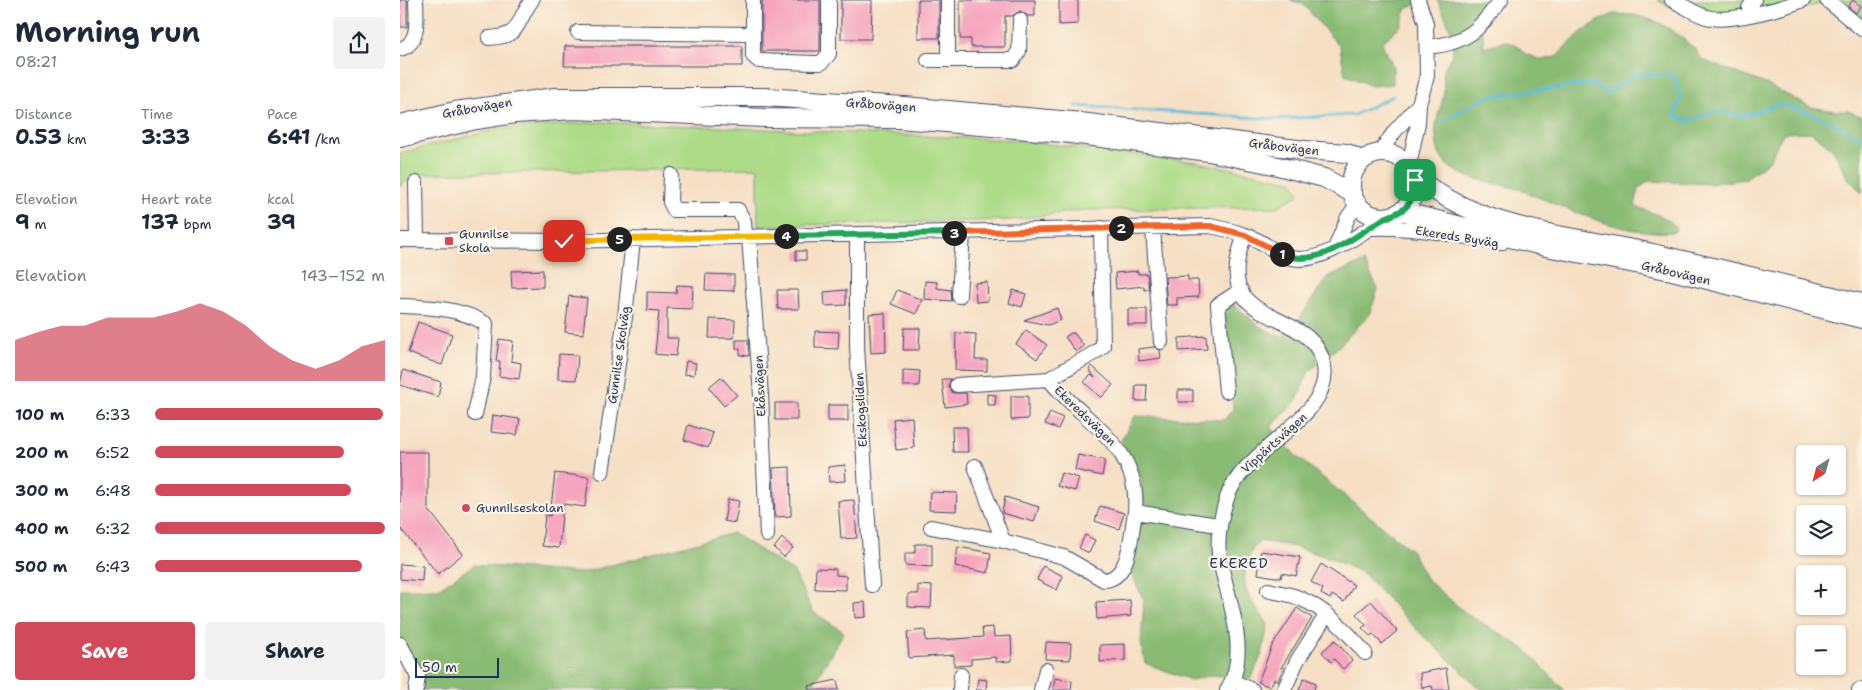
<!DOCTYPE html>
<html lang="en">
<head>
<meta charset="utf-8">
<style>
  :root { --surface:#fff; --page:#f2f2f3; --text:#1f2937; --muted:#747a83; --accent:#d1495b }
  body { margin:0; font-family:"Shantell Sans",sans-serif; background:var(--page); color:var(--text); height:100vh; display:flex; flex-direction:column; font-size:19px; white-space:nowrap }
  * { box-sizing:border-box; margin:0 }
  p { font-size:16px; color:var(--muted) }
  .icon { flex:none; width:28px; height:28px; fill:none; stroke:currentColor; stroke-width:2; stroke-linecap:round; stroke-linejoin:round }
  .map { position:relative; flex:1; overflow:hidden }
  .side { display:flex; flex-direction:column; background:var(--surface); width:400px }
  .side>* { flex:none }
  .needle { width:32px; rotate:216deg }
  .controls { position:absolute; left:1396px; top:445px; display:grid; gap:10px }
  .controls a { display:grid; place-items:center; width:50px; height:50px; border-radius:5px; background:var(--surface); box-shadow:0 1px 4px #0004; font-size:25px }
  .scale { position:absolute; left:15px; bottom:12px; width:84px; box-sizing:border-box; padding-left:5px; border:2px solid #1b2f5e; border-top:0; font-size:14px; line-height:18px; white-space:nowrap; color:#1b2f5e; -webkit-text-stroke:4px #fcf5e5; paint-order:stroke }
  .pin { position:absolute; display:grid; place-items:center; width:42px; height:42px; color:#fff; margin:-21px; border-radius:10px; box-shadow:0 2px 8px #0006 }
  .km { position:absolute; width:25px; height:25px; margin:-12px; border-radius:50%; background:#222; color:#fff; font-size:14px; line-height:25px; text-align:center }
  .round { display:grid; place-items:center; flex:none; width:52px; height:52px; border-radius:5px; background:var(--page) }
  .head { display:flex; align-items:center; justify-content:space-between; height:85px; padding:0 15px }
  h1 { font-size:28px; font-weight:700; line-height:38px }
  .metrics { display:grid; grid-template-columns:repeat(3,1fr); gap:8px; height:85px; padding:5px 15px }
  .metrics div { display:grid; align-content:center }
  .metrics b { font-size:21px; font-weight:700 }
  .metrics small { font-size:14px; font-weight:400 }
  .metrics p { font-size:14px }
  .chart { height:140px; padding:10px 15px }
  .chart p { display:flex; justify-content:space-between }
  .chart svg { width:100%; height:90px; margin-top:5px; fill:var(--accent); opacity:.7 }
  .action { display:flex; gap:10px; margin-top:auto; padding:10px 15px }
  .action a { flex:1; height:58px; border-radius:5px; background:var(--accent); color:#fff; font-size:20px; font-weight:700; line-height:58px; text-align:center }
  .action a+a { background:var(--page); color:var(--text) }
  ul { padding:0 15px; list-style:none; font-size:16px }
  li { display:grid; grid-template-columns:80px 60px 1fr; align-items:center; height:38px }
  li i { height:12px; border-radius:6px; background:var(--accent) }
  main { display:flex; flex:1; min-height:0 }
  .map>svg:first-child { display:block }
</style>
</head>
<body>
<main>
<section class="side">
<div class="head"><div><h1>Morning run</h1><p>08:21</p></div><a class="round"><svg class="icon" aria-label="share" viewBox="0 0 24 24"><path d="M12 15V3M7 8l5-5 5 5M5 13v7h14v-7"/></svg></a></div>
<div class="metrics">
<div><p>Distance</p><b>0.53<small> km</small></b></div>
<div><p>Time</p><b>3:33</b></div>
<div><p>Pace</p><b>6:41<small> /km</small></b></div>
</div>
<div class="metrics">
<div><p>Elevation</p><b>9<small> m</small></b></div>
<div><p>Heart rate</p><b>137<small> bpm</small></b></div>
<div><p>kcal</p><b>39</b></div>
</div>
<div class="chart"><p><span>Elevation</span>143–152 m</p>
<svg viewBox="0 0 160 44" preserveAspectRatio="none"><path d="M0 44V24L10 20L20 17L30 17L40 13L50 13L60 13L70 10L80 6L90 10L100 17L110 27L120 34L130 38L140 34L150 27L160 24V44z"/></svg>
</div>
<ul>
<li><b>100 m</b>6:33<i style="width:99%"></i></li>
<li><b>200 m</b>6:52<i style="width:82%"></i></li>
<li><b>300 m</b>6:48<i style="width:85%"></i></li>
<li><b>400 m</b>6:32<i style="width:100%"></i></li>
<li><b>500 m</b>6:43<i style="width:90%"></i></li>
</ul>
<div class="action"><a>Save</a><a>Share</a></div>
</section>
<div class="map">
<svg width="1462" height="690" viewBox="0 0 1462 690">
  <rect width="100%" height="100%" fill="#fcf5e5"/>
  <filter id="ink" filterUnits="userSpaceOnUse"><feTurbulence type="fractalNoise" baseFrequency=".02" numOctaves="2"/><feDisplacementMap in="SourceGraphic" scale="10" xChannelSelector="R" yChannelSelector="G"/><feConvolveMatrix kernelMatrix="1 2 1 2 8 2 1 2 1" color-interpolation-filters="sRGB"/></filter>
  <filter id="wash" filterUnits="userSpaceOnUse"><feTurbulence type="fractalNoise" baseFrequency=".0096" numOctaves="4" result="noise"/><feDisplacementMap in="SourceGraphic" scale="20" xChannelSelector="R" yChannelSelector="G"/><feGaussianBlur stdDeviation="1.12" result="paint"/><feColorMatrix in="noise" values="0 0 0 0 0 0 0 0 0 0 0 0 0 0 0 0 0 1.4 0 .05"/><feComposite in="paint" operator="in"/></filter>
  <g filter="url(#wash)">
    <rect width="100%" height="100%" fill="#f6dfc4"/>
    <path fill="#addb88" stroke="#648573" d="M1257 0H1462V33L1421 4 1337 21 1308 25Z
      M200 122 616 140 797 162 892 181 900 194 877 207 685 210 611 220 358 226V168L23 174 2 183 0 187V153L97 129Z"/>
    <path fill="#8abb74" stroke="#527569" d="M890 0H1027L1006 9 1001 25 982 43 993 66V84L972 86 945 75 940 47 903 4Z
      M1037 0H1093L1081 15 1084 47 1105 41 1118 46 1125 54 1142 60 1156 57 1179 34 1200 20 1214 14 1235 15 1260 23 1281 37 1296 50 1302 60 1366 84 1410 107 1435 111H1448L1462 117V193L1447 177 1433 149 1411 132 1383 133 1369 161 1345 179 1309 184 1249 181 1239 188 1235 206 1263 217 1276 226 1275 232C1220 236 1172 210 1123 191 1098 181 1046 181 1038 150 1033 127 1037 119 1043 98 1045 89 1043 80 1044 71 1045 65 1050 60 1052 54 1056 36 1045 16 1037 0Z
      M964 262 978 289 969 315 938 347 908 372 897 400 871 427 895 455 1011 550 1027 580 1067 614 1125 649 1164 690H1082L1019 632 963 573 932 559 896 547 860 541C851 550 849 556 846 568 840 592 854 604 868 624L862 654 851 679 812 675 791 680 745 663 741 643 744 601 731 573 743 501 741 477 721 440 735 416 824 420 833 409 825 310 831 302 860 327 883 337 900 318 927 277Z
      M333 533 394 572 413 612 444 632 410 690H19L0 638V589H38L74 565 181 573Z"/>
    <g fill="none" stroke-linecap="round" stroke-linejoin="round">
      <path stroke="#5abbd8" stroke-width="3" d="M676 106 876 119 954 115 993 96
        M1042 121 1089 96 1193 84 1209 93 1235 74 1273 75 1281 97 1274 115 1288 121 1314 111 1343 116 1379 104 1421 117 1462 138"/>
    </g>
    <g id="blocks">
      <path fill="#f6a5bf" d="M0 0H7V27H0Z
        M362 0H420V51H362Z
        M441 0H472L471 39H441Z
        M518 0H539V38H518Z
        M560 0H635V16H628L620 11 612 16H605V47H571V39H560Z
        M659 0H678V24L659 25Z
        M1453 0 1461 6 1456 13 1448 6Z
        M165 46H342V66H164Z
        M396 251H406V260H396Z
        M143 270V287L112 288 111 271Z
        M738 271V274H747L749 289 744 290V286L716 289 715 273Z
        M306 274 334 275V291L305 290Z
        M788 276V280H798L799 297 777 298V305H767L765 277Z
        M525 281 537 282V288L551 290 552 301 524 299Z
        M587 282 588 301 576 302 575 283Z
        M277 285 293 286 292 309 267 308V338H278L276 356 255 354 259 311 247 310V292L276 293Z
        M377 290H398L399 309H378Z
        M446 290V305L425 306 424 292Z
        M497 290 522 300 516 314 491 304Z
        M613 290 626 294 622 307 609 303Z
        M169 296 187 298 183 334 165 332Z
        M657 308 661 320 648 325 624 320Z
        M728 309H747V325H728Z
        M485 313 486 352 471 353 469 314Z
        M310 319 335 320 334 338H309Z
        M18 322 52 334 42 365 8 353Z
        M504 328H520L519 350H503Z
        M626 330 647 345 637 359 616 344Z
        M415 331 439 332 438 349 415 348Z
        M556 333 576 334 575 360H587V371L555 370Z
        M671 333H674L684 346 676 352 665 337Z
        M806 336 807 349 779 351V338Z
        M99 339 113 341 111 361 121 363 119 379 99 376 100 361H96Z
        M336 340H348L349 356 340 355V349H336Z
        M754 347 760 350 761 358 739 361 738 349Z
        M159 354 178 355 176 380 158 379Z
        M286 361 296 363 294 375 284 374Z
        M692 366 713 385 701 398 684 382 691 375 695 378 689 369Z
        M3 370 41 382 38 397 0 385Z
        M503 370 520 371 519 386H503Z
        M321 377 337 395 324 406 310 389V386Z
        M542 379H551L548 386 553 393H566L567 404 545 407Z
        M736 385H747L746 401H735Z
        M778 390H793V402H778Z
        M587 394 596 395 595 405H587Z
        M611 396H628V419L611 420Z
        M375 403H397V420H375Z
        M428 405H448V421H428Z
        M650 412 663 418 658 429 645 424Z
        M93 415 120 419 117 435 91 432Z
        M512 417 514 448 496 450 493 419Z
        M288 425 313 433 308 448 284 440Z
        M552 427H567L568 452H553Z
        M0 452H28V509L63 554 38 574 0 528Z
        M678 455 705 460 702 476 675 470Z
        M445 465 446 481 429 482 428 467Z
        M390 467 391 516 375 517 373 468Z
        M155 473 189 477 185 507 163 504 159 548 142 546 145 515 150 516Z
        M661 473 679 478 675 491 657 486Z
        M530 492 557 493 556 511 529 510Z
        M605 497 639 507 634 522 602 513Z
        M328 499 339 501 335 523 324 521Z
        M454 500 457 538 441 539 438 501Z
        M700 506 724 513 719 529 695 521Z
        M685 535 695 540 689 553 679 548Z
        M382 538 393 548 384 557 374 548Z
        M515 544H532V567L505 565V553H515Z
        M558 547 591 553 588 573 555 566Z
        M861 551 900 557 896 576 882 573 881 578 858 574Z
        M0 564 23 566 22 581 0 579Z
        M921 564 954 585 944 602 932 595 930 599 921 594 923 589 911 582Z
        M643 566 663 576 657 590 637 580Z
        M416 568 436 569V575L446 576V590L415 589Z
        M518 585 532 586 531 608 508 607V594H518Z
        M730 600 731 616 697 619 696 602Z
        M971 601 997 631 982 644 973 634 970 636 962 628 966 625 956 614Z
        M465 602 466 617 455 618 454 603Z
        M897 608 912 618 881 668H883L878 681 874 679 870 687 858 682 872 646Z
        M593 627 594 637 611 636 612 661 596 662 595 657 571 659V665L554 666V655L509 658 507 632 525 630 526 641 583 637 582 628Z
        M935 640 952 660 943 669 934 659 931 662 922 652Z
        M646 642 671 643 670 660 645 659Z
        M725 644V660L700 662V645Z
        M1046 668 1049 690H1033L1032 686 1022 688 1020 673Z
        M655 678 672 681 671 690H653Z
        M904 678 916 683 914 690H899Z
        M578 679 587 680 586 690H576Z
        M437 680 439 690H409L408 686Z"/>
    </g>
  </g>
  <g filter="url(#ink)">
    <use href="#blocks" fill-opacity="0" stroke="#3c496d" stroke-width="1"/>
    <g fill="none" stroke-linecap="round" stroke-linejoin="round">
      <defs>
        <path id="minor" d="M353 0V56L359 61 414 63H421L429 54V0
          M548 0V60
          M1272 0C1285 6 1297 16 1311 18 1333 22 1383 8 1403 0
          M1427 0 1462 29
          M1350 14 1349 8 1354 0
          M178 32 353 34
          M89 38C123 36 114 24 132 0
          M1028 47C1067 43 1079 30 1101 0
          M0 49C21 44 16 16 16 0
          M528 60H613L619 51 620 20
          M980 152 995 131 1019 104
          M1009 165 1018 123 1019 104 1027 76 1026 23 1018 0
          M271 175 270 202 274 210H338L344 221 345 237
          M16 183 17 240
          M701 228 703 346C697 354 660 371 649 379 684 424 741 444 735 512
          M753 228 761 342
          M971 228C1015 226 1058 236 1101 243
          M457 235V347L472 585
          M349 237 361 395 367 535
          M0 240 165 241 810 226C826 229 842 233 857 240 869 246 879 255 891 258 922 265 962 232 987 217
          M936 246 948 217 957 205
          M559 296 563 233
          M0 306C29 307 61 308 86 324L83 377 75 414
          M557 385 649 379
          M826 391 818 305 841 290
          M575 466 603 541
          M202 472 225 317 233 239
          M531 527 603 541 664 557 704 580C731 579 731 532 735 512L818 525
          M868 590C878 593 890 594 899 598 926 609 947 631 965 653
          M0 644 18 677 16 690
          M833 681 852 690
          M560 690 561 675
          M641 690 646 670
          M827 690C851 654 828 599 820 561 816 540 820 519 827 498 843 448 933 418 924 366 913 303 806 333 845 235
          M884 690 897 661 927 614
          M1459 690 1462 689"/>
        <path id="major" d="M0 124 55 111 155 97H364L504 106 672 121 905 150 947 153 961 160
          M0 138 76 120 115 114 174 110 365 118 499 119 663 133 809 152 878 166 924 178 952 193
          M951 185a32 32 0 1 1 64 0a32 32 0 1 1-64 0Z
          M1013 174C1076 230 1169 235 1248 252 1319 268 1391 286 1462 303
          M1001 211 1146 247 1272 271 1462 319"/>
      </defs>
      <use href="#minor" stroke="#3c496d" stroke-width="16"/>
      <use href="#major" stroke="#3c496d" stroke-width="20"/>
      <use href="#minor" stroke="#fff" stroke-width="14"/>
      <use href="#major" stroke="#fff" stroke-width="18"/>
    </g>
  </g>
  <g fill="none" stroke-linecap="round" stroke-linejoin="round" filter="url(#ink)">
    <defs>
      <path id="split-1" d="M882 254C918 269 952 238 980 221 989 215 1000 214 1007 206 1013 199 1015 190 1015 180"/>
      <path id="split-2" d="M721 228 810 226 845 235 882 254"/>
      <path id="split-3" d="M554 233 721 228"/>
      <path id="split-4" d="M386 236 554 233"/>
      <path id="split-5" d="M219 239 386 236"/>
      <path id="split-6" d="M164 241 219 239"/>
    </defs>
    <use href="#split-1" stroke="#fff" stroke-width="10"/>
    <use href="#split-2" stroke="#fff" stroke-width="10"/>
    <use href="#split-3" stroke="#fff" stroke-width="10"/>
    <use href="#split-4" stroke="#fff" stroke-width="10"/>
    <use href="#split-5" stroke="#fff" stroke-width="10"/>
    <use href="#split-6" stroke="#fff" stroke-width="10"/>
    <use href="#split-1" stroke="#22a559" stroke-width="6"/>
    <use href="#split-2" stroke="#f0652b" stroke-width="6"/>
    <use href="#split-3" stroke="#f0652b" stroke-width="6"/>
    <use href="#split-4" stroke="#22a559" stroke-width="6"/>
    <use href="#split-5" stroke="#f5b400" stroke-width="6"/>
    <use href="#split-6" stroke="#f5b400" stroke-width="6"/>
  </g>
  <g fill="#d1495b" stroke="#fcf5e5" stroke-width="2">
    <rect x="44" y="236" width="10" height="10" rx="2.5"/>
    <circle cx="66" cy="508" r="5"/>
  </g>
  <g text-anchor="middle" stroke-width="4.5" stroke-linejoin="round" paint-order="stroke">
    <g font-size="12" fill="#1b2f5e" stroke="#fcf5e5">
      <text transform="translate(481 105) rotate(4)" y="4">Gråbovägen</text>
      <text transform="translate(77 108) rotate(-10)" y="4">Gråbovägen</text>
      <text transform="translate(884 147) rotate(7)" y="4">Gråbovägen</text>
      <text transform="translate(1057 237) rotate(9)" y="4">Ekereds Byväg</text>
      <text transform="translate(1276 273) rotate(13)" y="4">Gråbovägen</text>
      <text transform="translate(219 355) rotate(-82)" y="4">Gunnilse Skolväg</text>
      <text transform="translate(360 386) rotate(-93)" y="4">Ekåsvägen</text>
      <text transform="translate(461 410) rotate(-93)" y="4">Ekskogsliden</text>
      <text transform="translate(685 416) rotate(44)" y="4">Ekeredsvägen</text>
      <text transform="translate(874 443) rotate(-42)" y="4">Vippärtsvägen</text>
    </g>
    <g font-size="12" fill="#1b2f5e" stroke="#fcf5e5" text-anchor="start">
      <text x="59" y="238">Gunnilse<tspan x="59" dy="14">Skola</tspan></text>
      <text x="76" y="512">Gunnilseskolan</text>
    </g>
    <g font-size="14" letter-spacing="1" fill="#1b2f5e" stroke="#fcf5e5">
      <text x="839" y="568">EKERED</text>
    </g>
  </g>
</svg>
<div class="controls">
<a><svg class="needle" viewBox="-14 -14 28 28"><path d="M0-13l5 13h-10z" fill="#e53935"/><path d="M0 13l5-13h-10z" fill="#747a83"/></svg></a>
<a><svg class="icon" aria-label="layers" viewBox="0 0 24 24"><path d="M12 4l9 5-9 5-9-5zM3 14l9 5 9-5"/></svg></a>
<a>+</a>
<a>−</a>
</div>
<div class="scale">50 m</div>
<div class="pin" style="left:1015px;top:180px;background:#1e9e55"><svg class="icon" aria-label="arrive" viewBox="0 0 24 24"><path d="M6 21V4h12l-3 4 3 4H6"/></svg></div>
<div class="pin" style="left:164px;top:241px;background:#d93025"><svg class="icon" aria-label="check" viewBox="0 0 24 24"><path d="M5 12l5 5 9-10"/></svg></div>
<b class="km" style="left:882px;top:254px">1</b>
<b class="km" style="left:721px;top:228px">2</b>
<b class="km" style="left:554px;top:233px">3</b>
<b class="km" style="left:386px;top:236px">4</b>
<b class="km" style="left:219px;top:239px">5</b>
</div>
</main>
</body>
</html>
